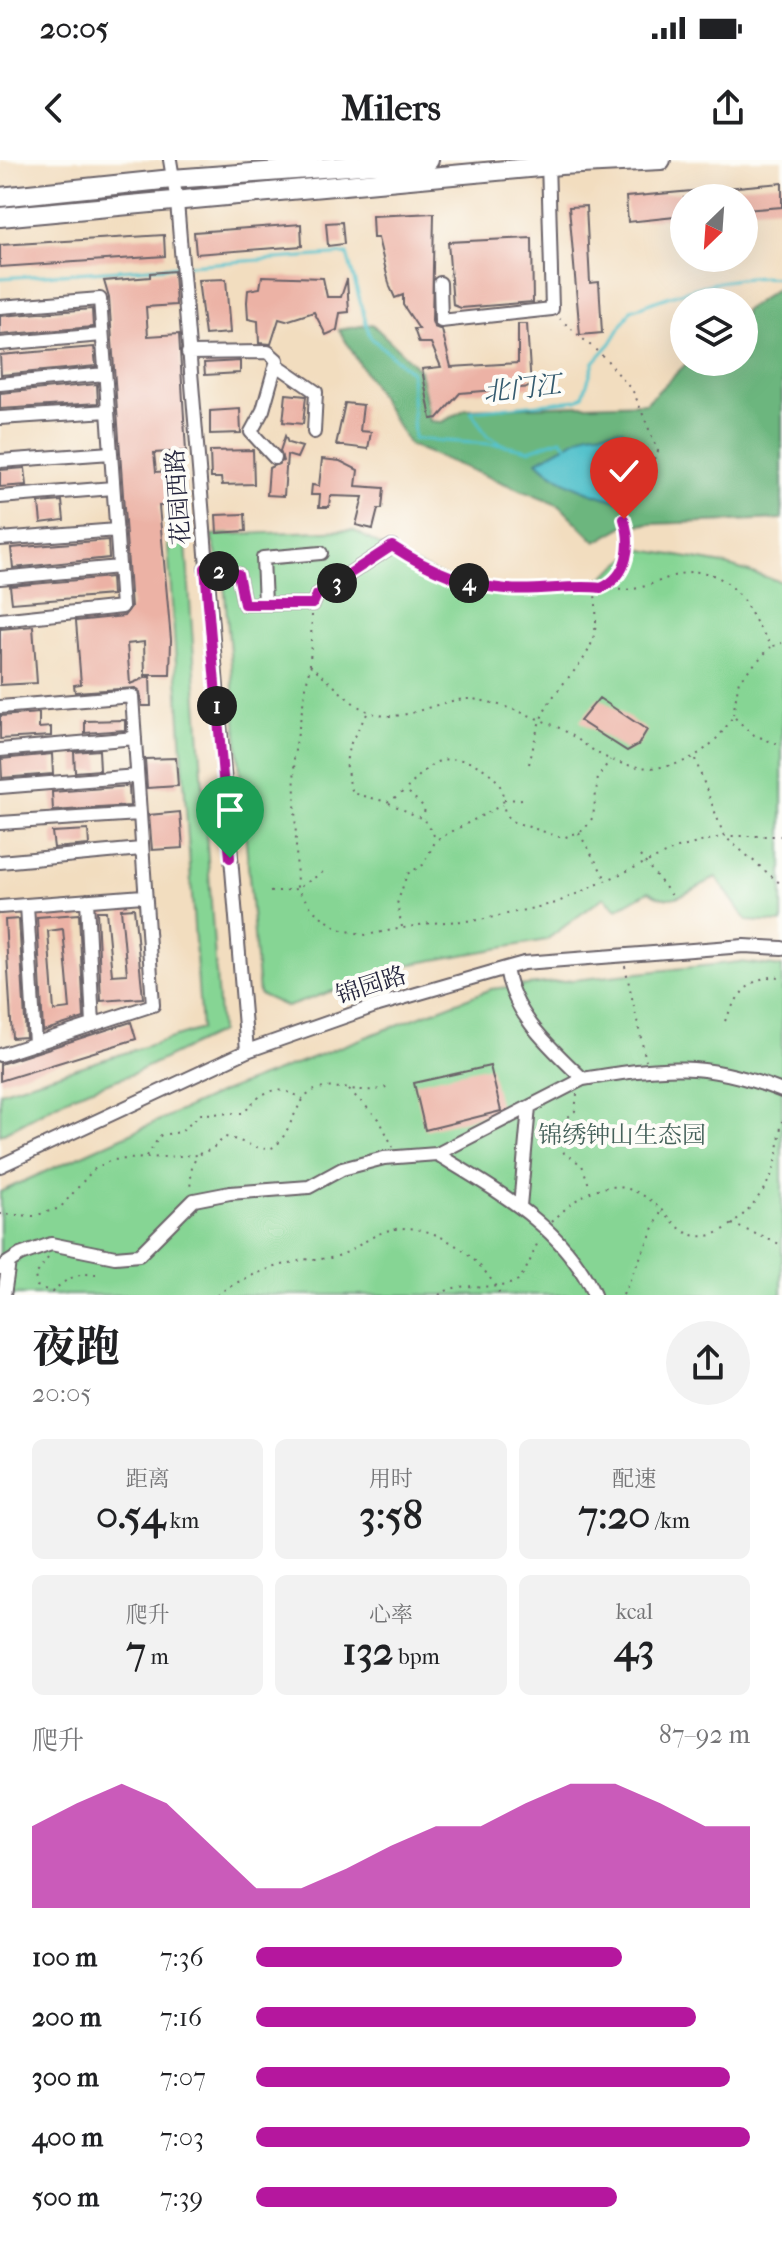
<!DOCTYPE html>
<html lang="zh">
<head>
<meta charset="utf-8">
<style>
  :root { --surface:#fff; --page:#f2f2f2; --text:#202124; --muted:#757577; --accent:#b5179e }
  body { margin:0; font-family:"IM FELL French Canon","Noto Serif SC",serif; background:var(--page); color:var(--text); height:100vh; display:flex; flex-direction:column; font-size:30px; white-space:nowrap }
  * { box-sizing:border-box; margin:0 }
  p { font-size:26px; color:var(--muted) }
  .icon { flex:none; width:44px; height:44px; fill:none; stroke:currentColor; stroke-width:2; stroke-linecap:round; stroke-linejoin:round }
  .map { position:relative; height:1135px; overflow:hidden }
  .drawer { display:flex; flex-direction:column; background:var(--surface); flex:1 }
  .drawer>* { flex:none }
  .needle { width:52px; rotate:205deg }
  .tools { position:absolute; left:670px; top:24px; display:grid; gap:16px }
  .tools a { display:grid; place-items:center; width:88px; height:88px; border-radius:50%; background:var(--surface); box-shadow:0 8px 32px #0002; font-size:40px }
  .pin { position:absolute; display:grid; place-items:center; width:68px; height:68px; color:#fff; margin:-82px -34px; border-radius:50% 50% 50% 0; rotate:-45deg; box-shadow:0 0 8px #0007 }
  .pin .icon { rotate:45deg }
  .km { position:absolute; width:40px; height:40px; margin:-20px; border-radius:50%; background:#222; color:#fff; font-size:22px; line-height:40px; text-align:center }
  .round { display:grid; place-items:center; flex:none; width:84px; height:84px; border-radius:42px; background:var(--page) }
  .head { display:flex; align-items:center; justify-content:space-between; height:136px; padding:0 32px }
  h1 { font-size:44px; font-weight:700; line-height:60px }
  .stats { display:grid; grid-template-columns:repeat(3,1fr); gap:12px; height:136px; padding:8px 32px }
  .stats div { display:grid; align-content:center; border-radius:12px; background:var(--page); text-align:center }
  .stats b { font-size:40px; font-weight:700 }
  .stats small { font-size:22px; font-weight:400 }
  .stats p { font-size:22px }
  .chart { height:224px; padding:16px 32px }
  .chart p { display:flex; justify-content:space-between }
  .chart svg { width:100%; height:144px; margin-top:8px; fill:var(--accent); opacity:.7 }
  ul { padding:0 32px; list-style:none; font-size:26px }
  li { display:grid; grid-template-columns:128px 96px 1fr; align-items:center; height:60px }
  li i { height:20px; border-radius:10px; background:var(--accent) }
  .status { display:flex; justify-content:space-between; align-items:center; height:56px; padding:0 40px; background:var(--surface); direction:ltr }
  .status svg { height:22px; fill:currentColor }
  header { display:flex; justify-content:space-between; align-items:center; height:104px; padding:0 32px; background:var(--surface); font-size:36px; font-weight:700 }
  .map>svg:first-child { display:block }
</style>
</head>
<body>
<div class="status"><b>20:05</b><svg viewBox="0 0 49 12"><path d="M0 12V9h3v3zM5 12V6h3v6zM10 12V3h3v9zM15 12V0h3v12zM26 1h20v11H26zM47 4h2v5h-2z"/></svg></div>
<header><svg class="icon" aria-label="back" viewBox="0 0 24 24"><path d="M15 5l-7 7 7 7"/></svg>Milers<svg class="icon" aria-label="share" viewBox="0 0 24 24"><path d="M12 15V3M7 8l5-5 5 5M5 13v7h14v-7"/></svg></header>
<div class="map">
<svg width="782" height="1135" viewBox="0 0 782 1135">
  <rect width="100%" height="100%" fill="#fdfcf7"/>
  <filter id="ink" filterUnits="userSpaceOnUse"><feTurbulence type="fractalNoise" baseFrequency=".0125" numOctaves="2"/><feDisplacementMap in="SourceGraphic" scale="16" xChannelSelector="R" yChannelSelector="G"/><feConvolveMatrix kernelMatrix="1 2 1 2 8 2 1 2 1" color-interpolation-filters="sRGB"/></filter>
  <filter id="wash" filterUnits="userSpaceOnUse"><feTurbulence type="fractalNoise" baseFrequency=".006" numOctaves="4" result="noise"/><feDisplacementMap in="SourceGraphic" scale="32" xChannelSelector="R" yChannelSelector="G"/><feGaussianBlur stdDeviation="1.8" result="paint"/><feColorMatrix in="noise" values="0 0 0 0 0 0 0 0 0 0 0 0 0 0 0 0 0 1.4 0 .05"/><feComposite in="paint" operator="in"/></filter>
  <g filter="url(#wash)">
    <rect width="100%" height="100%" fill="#f2ddbf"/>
    <path fill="#86d594" stroke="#547c68" stroke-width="2" d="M184 355 220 872 130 915 73 935 0 975V932L201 869 166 357Z
      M353 370 408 401 468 427 588 429 638 389 723 404 782 422V763L747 761 716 717C695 728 670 749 649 731L617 749 604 737 546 780 406 805 287 847 259 834 224 422 211 375Z
      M739 802 782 807V1135H0V1032L220 933 491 829Z"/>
    <path fill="#6cb67e" stroke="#476c5c" stroke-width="2" d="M782 125V359L626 365 596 382 560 346 409 285 339 170 372 164 420 210 430 261 442 262 466 249 646 243 688 202H744V151Z"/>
    <path fill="#55c2cc" stroke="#3c7284" stroke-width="2" d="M622 269 645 289 636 312 629 311 618 341C591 334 556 321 537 301L588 273Z"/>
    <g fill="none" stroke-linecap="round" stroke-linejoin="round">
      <path stroke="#55c2cc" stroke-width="3" d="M188 105 347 94 370 177 411 212 414 279 504 285 487 276 471 251 577 240 583 236 594 202 611 183 631 150C681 132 728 113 782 118
        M0 118 180 106
        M504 285 529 290 561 279 566 285"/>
    </g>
    <g id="blocks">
      <path fill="#ecb2a5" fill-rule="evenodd" d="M782 23V47L744 50V38H684V56L628 62 626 37Z
        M586 46 590 123 599 122 602 173 580 175 569 47Z
        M434 53 432 161 434 167 442 170 451 207 518 203V164H527L531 227 460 233 438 258 431 259 422 209 441 207 431 183H419L414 169H419L403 145V135L395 138 390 127 378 78H373L372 56Z
        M342 62 344 84 328 86 326 63Z
        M301 64 302 86 196 94 194 72Z
        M164 75 165 96 0 107V85Z
        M532 78 533 142 461 148 453 145 448 82Z
        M174 111 176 145 146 147 148 176 179 174 186 291 154 293 156 312 184 310 186 344 159 346 171 480 170 515H145L144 482 127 484 130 524 150 516 151 546H142L140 532 135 528 75 532 74 525 81 524 76 461 124 456 131 447 109 138 104 121 150 117V113Z
        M262 116 323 118 327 137H341L347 119 349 152 340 153 337 170 326 175 314 152 286 161 279 159 271 184 259 183 258 161 248 159 247 142 248 130 260 128Z
        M226 119 230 173 205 175 198 120Z
        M92 149 93 167 0 175V156Z
        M94 187 96 206 1 215 0 195Z
        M240 201V213L205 215 204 203Z
        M97 224 98 243 0 249V233Z
        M286 234 306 236 303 264 283 262Z
        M345 243 363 245 360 271 371 272 368 289 336 285Z
        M240 249 241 273 210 274V251Z
        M285 276 288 283 302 287 297 298 287 295 284 336 267 335 269 308 283 301 280 291Z
        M253 290 254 324 222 325 221 318H211L210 291Z
        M322 299 340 301 358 310 356 326 384 328 382 349H378L373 369 356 365 363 337 330 336 329 347H319L320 335H311L312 325 319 326Z
        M25 308 27 325 0 327V310Z
        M62 341 64 360 41 363 39 343Z
        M245 354 246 371 217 373 216 355Z
        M108 380 109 398 13 408 11 388Z
        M111 417 112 435 12 443 10 426Z
        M33 466 37 523 0 525V469Z
        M599 538 647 570 638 585 627 591 580 561Z
        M39 553V568L51 567V576L0 579V556Z
        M125 560V570L85 573V561Z
        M99 590 100 610 75 612 74 592Z
        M52 594 53 614 2 618 1 599Z
        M176 598 178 626 147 628 145 599Z
        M129 626 130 646 53 651 52 632Z
        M180 652 183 688 152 690 149 655Z
        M88 670 89 685 54 688 52 672Z
        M134 748 143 838 101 841 97 751H106L112 815 127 814 121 749Z
        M79 754 84 858 43 871 37 757ZM63 769 70 849 54 851 48 771Z
        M19 759 26 877 12 878 5 760Z
        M131 862 136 879 0 921V904Z
        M490 906 501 951 425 970 414 923Z"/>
    </g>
  </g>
  <g filter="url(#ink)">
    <use href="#blocks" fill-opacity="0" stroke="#6b6369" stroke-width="2"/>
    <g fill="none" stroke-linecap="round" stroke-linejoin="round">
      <defs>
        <path id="minor" d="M170 0 177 42 247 891
          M440 123 441 161 552 149 548 0
          M0 147 100 139 122 447 0 460
          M0 184 102 175
          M188 193 268 192 277 200 263 250 251 272 275 298
          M277 205 316 232 314 272
          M0 224 105 214
          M0 258 108 251
          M0 301 111 293
          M0 337 113 328
          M0 379 117 370
          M205 408 238 414 244 444H313L317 435 392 386
          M0 418 119 407
          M265 444 263 398 321 393
          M0 547 132 536 153 845 0 895
          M0 590 135 578
          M0 627 137 616
          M0 663 139 654
          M0 702 141 689
          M87 740 93 865
          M27 745 35 884
          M0 747 143 736
          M506 808C513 855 550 887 583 919L437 994C497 1031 565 1067 594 1135
          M583 919C664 906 703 900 782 931
          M0 1006 247 891 375 846 506 808 524 803 744 786 782 788
          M520 1046 529 947
          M0 1108 20 1095 51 1084 115 1097 139 1095 194 1040 230 1033 309 1027 342 1009 384 998 437 994
          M4 1135 9 1102"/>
        <path id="highway" d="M0 37 172 19 429 0
          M0 57 561 5 661 0"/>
      </defs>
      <use href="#minor" stroke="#6b6369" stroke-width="16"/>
      <use href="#highway" stroke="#6b6369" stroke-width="22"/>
      <path stroke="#6b6369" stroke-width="2" stroke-dasharray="2 6" stroke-linecap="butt" d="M402 393C468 435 505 426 579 426 597 425 615 432 633 429 663 424 685 403 715 416 746 429 752 464 773 486L782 483
        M312 455 310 504 294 596 297 729 314 751 338 769 366 775 430 763 480 760 556 743 678 688 724 676H782
        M310 505C348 534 362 569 418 551 434 546 455 538 472 539 497 542 529 555 553 565 570 572 584 585 599 594 651 622 705 606 733 556L752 574 782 586
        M367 554C348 586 340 596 353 633L387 642C412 630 418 612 435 603 454 592 485 605 497 621 508 635 498 649 511 661L563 678 584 670 593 657 598 617 610 600
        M733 555 739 520 771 487
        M695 599 724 676 782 725
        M529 604C533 590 535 575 540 561 563 506 604 507 595 435L611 424 626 401 630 387 624 359 658 291 634 233 606 199 560 159
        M409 633 425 648 423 658
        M504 640 523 639
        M389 643 425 660 436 679
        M579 673 606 719
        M640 696 674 738
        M270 732 297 729 323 712
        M402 767 397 744 407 714 423 705 436 680 502 645
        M625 806 646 901
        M725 861C737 835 751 814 782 817
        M349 930 379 959 393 987
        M577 934 575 951C557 966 557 971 564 993L582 1005 590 1028
        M199 994 212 989 225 977C237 979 248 985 260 988 289 997 290 940 315 930 338 922 367 937 388 926
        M146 996 161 975 181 972 201 954 244 953C262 930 276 923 303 939
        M0 1054 34 1056 60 1048 93 1010 111 1000 197 995 192 1007 190 1029
        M552 1062C584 1028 616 1011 658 1046 667 1053 674 1065 684 1071 719 1094 764 1037 774 1009 779 994 779 976 782 961
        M732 1064 782 1085
        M48 1098 35 1116 37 1126 52 1132C66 1119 76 1113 96 1114
        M217 1135C242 1117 273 1106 303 1100 313 1098 324 1100 334 1097 354 1092 369 1075 390 1070 432 1059 483 1098 500 1135
        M439 1135C463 1117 494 1135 518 1120 528 1110 533 1092 539 1080
        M623 1135 662 1050"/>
      <use href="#minor" stroke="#fff" stroke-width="12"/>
      <use href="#highway" stroke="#fff" stroke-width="18"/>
    </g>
  </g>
  <g fill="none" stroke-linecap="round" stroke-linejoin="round" filter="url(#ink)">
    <defs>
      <path id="route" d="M230 698 205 408 238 414 244 444H313L317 435 392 386C427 409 464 426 507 429 539 432 570 424 601 428 629 416 632 384 624 359"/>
    </defs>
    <use href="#route" stroke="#fff" stroke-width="16"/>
    <use href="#route" stroke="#b5179e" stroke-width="10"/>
  </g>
  <g text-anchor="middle" stroke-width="8" stroke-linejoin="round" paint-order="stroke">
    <g font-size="24" fill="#22223b" stroke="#fdfcf7">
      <text transform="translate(178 337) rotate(-94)" y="8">花园西路</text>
      <text transform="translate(371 825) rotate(-18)" y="8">锦园路</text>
    </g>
    <g font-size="24" fill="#45615a" stroke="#fdfcf7">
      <text x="622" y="983">锦绣钟山生态园</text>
    </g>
    <g font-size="26" font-style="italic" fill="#345a6e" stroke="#fdfcf7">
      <text transform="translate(522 228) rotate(-6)" y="9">北门江</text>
    </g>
  </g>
</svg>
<div class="tools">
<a><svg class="needle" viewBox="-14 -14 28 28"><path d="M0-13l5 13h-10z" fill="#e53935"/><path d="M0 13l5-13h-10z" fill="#757577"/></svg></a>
<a><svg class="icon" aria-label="layers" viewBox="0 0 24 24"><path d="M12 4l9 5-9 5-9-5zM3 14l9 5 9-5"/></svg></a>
</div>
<div class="pin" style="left:230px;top:698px;background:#1e9e55"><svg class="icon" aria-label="arrive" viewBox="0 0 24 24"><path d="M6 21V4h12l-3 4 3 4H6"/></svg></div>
<div class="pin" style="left:624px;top:359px;background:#d93025"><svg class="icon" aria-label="check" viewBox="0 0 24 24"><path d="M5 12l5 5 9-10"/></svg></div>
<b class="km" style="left:217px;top:546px">1</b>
<b class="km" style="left:219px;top:411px">2</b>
<b class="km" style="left:337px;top:423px">3</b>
<b class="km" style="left:469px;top:423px">4</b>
</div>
<section class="drawer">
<div class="head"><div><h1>夜跑</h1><p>20:05</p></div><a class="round"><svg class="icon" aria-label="share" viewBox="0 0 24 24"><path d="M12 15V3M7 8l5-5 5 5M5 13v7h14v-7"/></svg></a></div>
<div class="stats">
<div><p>距离</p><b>0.54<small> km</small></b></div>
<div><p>用时</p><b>3:58</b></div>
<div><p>配速</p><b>7:20<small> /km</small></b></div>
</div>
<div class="stats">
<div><p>爬升</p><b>7<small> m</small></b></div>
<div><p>心率</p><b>132<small> bpm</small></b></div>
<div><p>kcal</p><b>43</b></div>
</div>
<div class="chart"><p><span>爬升</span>87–92 m</p>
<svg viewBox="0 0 160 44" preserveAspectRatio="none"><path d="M0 44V19L10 12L20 6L30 12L40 25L50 38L60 38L70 32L80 25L90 19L100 19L110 12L120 6L130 6L140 12L150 19L160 19V44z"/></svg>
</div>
<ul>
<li><b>100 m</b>7:36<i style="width:74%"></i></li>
<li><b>200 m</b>7:16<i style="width:89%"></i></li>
<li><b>300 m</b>7:07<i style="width:96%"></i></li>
<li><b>400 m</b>7:03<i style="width:100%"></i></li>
<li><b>500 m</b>7:39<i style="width:73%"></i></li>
</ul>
</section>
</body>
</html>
